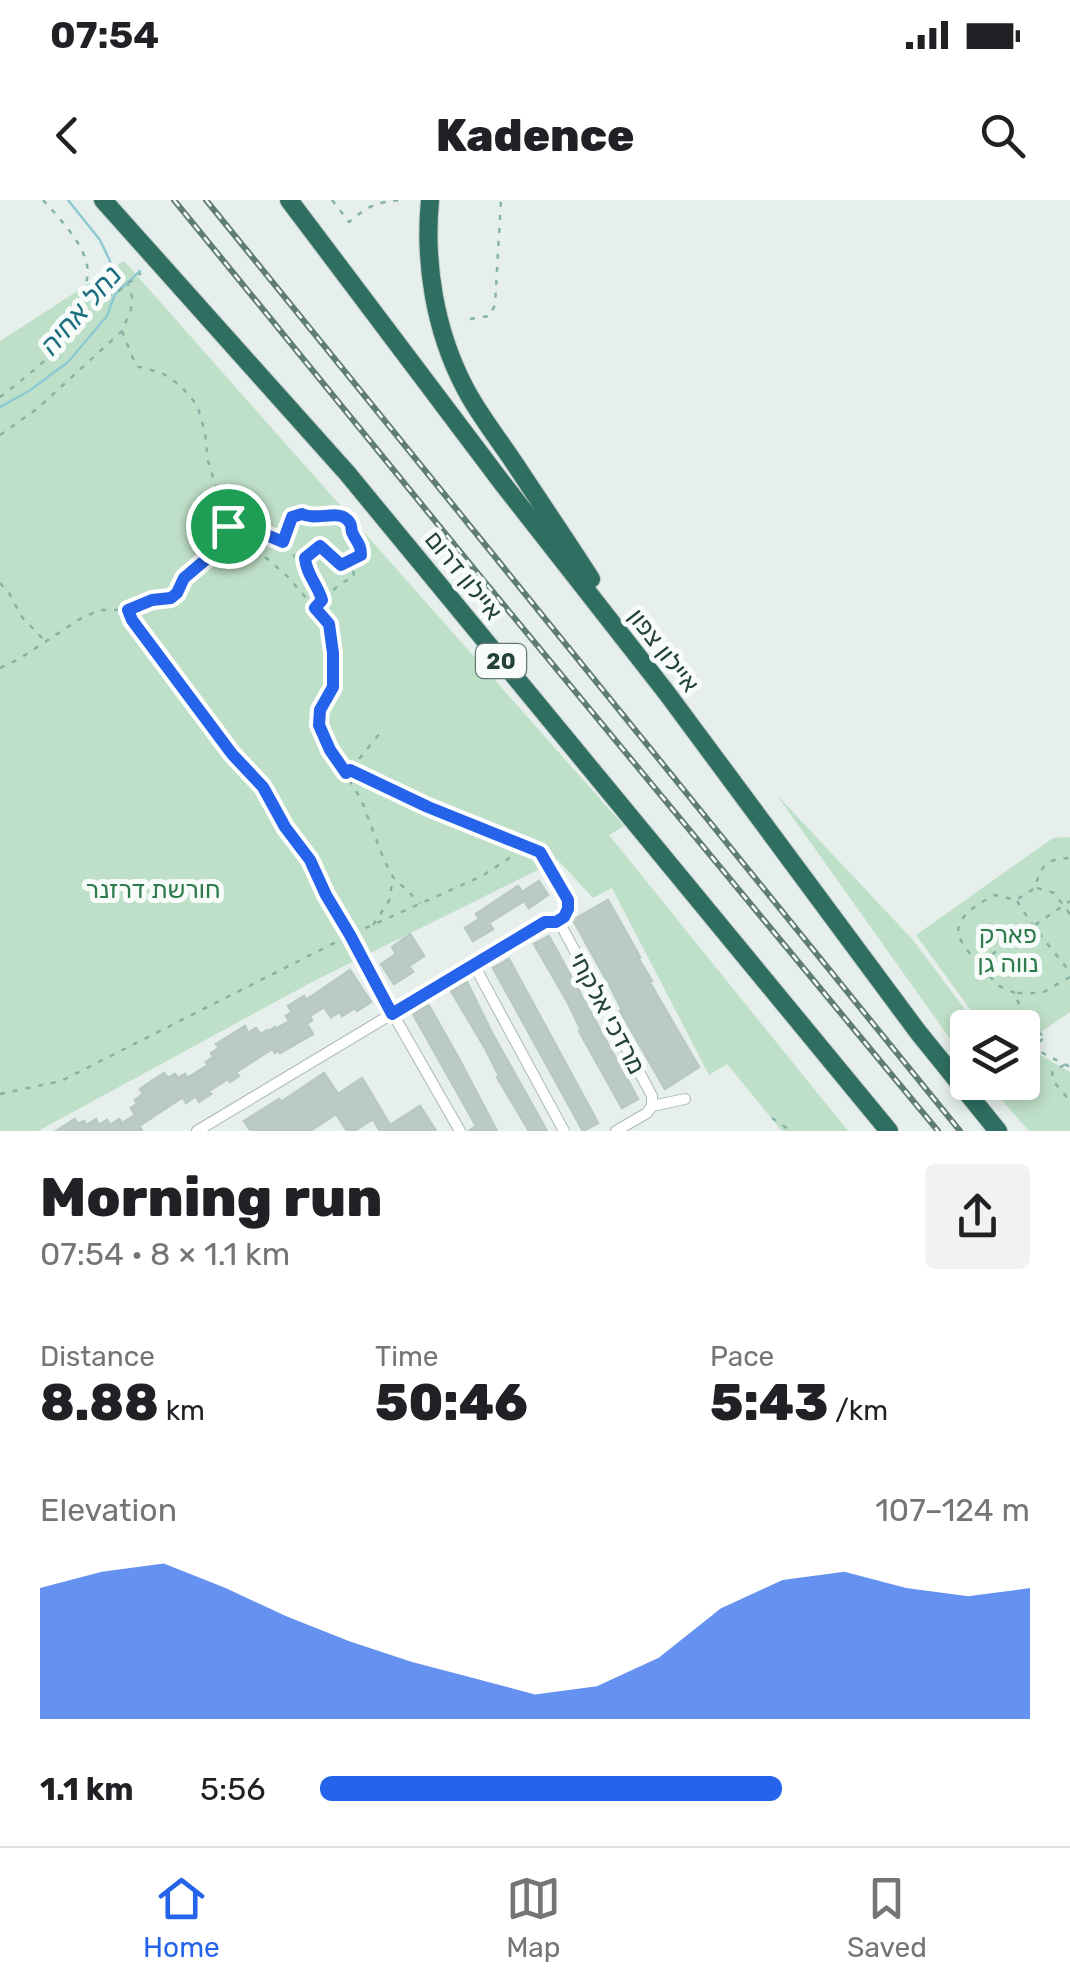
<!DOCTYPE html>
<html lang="en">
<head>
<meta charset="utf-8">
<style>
  :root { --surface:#fff; --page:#f2f2f2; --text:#202124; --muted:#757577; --line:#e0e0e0; --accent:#2563eb }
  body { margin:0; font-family:Rubik,Heebo,sans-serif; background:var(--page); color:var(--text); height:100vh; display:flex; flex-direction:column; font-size:38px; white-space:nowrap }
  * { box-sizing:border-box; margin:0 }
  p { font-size:32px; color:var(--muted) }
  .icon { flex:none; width:55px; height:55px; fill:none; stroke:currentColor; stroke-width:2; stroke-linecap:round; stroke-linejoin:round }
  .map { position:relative; height:931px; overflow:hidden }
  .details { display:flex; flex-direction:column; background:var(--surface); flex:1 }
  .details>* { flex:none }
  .controls { position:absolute; left:950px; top:810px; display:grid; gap:20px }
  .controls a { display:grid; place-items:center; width:90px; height:90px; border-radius:10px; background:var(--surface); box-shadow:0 5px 15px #0003; font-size:50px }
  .pin { position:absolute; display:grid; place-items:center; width:85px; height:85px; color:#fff; margin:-42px; border:5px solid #fff; border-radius:50%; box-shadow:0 2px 10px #0007 }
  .round { display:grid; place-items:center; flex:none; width:105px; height:105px; border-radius:10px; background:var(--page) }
  .headline { display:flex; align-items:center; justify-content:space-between; height:170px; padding:0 40px }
  h1 { font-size:55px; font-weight:800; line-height:75px }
  .metrics { display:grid; grid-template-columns:repeat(3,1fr); gap:15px; height:170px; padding:10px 40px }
  .metrics div { display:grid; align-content:center }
  .metrics b { font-size:50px; font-weight:800 }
  .metrics small { font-size:28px; font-weight:400 }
  .metrics p { font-size:28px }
  .chart { height:280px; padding:20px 40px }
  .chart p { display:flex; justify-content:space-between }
  .chart svg { width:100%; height:180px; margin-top:10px; fill:var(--accent); opacity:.7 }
  ul { padding:0 40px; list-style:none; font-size:32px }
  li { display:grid; grid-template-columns:160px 120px 1fr; align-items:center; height:75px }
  li i { height:25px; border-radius:12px; background:var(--accent) }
  .status { display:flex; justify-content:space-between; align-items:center; height:70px; padding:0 50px; background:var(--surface); direction:ltr }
  .status svg { height:28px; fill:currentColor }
  header { display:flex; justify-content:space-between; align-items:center; height:130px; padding:0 40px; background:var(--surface); font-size:45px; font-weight:800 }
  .tabs { display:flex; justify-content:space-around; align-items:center; height:140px; border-top:2px solid var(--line); background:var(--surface); font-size:28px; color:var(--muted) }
  .tabs a { display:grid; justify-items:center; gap:5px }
  .tabs .active { color:var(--accent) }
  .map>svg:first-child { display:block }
</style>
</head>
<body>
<div class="status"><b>07:54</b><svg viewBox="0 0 49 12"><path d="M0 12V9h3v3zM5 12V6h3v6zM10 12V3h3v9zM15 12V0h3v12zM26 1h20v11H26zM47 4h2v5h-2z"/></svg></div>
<header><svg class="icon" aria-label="back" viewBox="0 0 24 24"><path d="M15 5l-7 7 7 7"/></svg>Kadence<svg class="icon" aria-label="search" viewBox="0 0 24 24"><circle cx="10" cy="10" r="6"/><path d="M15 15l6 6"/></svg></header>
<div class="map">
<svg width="1070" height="931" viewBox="0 0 1070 931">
  <rect width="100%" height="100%" fill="#e6efeb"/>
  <path fill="#bfe0c8" d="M124 61 624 626 609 635 848 931H782L727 864 709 875 612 688 593 698 558 660 314 781 38 931H0V141Z
    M776 594 913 740 978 827 968 828 967 859 951 840Z
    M1070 637V812L1023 844 1022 828 983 827 916 735 1053 638Z
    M1026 847 1070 872V931H1029L987 883 1022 882 1023 850Z"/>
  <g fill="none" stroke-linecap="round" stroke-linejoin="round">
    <path stroke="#8ec9d4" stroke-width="2.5" d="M68 0 100 40 110 61 115 94
      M0 207 29 191 68 162 107 116 115 94 140 71"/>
  </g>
  <path fill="#bbcac4" stroke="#b8c9c2" stroke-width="2.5" d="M539 681 548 695 529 708 524 701 489 723 493 729 473 741 465 728 479 719 476 714 518 686 522 692Z
    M608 700 640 757 638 758 652 781 650 783 699 867 665 889 620 811 622 810 611 788 573 720Z
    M410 734 424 756 409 766 413 772 394 784 381 764 396 754 392 747Z
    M549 736 638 899 622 908 579 831 581 830 567 801 534 744Z
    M509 759 598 923 583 931 493 768Z
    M350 770 371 802 357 811 355 808 342 816 340 812 331 817 324 807 310 816 312 820 307 824 313 834 280 853 278 850 275 853 272 849 236 872 239 876 230 882 228 879 209 891 211 894 199 902 196 896 186 903 183 897 139 926 142 931H56L75 919 78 924 84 921 87 925 96 919 99 925 107 920 110 925 119 919 122 923 135 915 131 908 137 904 135 900 143 894 140 889 164 873 168 878 175 874 178 878 185 874 187 878 208 865 206 862 213 857 211 853 219 848 216 844 245 826 248 833 256 828 260 834 268 830 269 831 275 827 276 829 289 821 286 816 292 812 288 806 304 796 306 800Z
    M467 782 492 833 547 931H529L497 877 499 876 485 848 451 791Z
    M428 804 457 855 497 931H469L476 926 413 814Z
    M324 873 338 894 362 878 390 925 420 906 436 931H380L373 919 354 931H347L336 914 310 931H251L244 921 279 899 281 902Z"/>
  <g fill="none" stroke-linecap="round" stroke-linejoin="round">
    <defs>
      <path id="street" d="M474 765 564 931
        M393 814 460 931
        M197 931 545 722H556L562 727 652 896V906
        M616 931 647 913 652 906 685 899"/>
      <path id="highway" d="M103 0 347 273 889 931
        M289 0 503 284 666 492 918 832 998 931
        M430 0C424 63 435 130 464 186 478 214 498 238 515 264 540 302 566 340 591 379"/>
    </defs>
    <use href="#street" stroke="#a8b8b2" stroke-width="12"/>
    <use href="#highway" stroke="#c2cac8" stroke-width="20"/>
    <path stroke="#86b3a5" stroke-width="2.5" stroke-dasharray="5 8" stroke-linecap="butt" d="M43 0C60 19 93 52 87 79 87 81 81 91 79 93L82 100
      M332 0 349 22C368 6 376 2 401 0
      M470 119 489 116 495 105 501 0
      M122 131 136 166 162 173 180 185 197 205 205 232 208 261 228 325 287 376 329 424 333 453V487L321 510 319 525 330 550 361 599 384 660 393 677 420 703
      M0 197C20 182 73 141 81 117 81 116 82 103 82 101L115 94 141 73
      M0 235 38 208 122 131 131 109 132 97 128 84
      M234 329 251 326
      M251 340 262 333 283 342 295 357 305 358C306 374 318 385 323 401L316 407
      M283 342 292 317C302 314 306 318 316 318 327 317 346 310 352 326 353 328 351 331 352 334 356 344 361 343 361 355L341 365 320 346 305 358
      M0 383 9 393 22 417 44 440
      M324 399 341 383 354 377 352 359
      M128 410 132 420 232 554 263 587 285 627 310 660 326 695 350 735 387 804
      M0 468 19 459 83 417 101 410H128L152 399 171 398 177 393 184 378 223 345 228 327
      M351 569 380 533
      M351 570 428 607 540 653 568 700V709L565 715
      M1037 688 1054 693 1070 714
      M1017 701 1034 727 1070 772
      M373 725 389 701 393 678
      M978 764C972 756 962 745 959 736 953 717 981 702 995 695L1016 700 1035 688C1041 665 1046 659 1070 658
      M1070 777 1042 793H1016C1018 809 1031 830 1046 837L1031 847 1070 867
      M1015 793 999 786 978 764 1070 701
      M1064 865 1052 872 1054 882 1070 901
      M0 894 61 881 350 735 482 676 526 647
      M772 918 791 931"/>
    <use href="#street" stroke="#fff" stroke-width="10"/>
    <use href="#highway" stroke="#2f6f62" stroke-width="18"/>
    <defs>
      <path id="rail" d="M174 0 479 375 938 931
        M206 0 960 931"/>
    </defs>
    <use href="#rail" stroke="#5f7d75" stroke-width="6"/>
    <use href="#rail" stroke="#f7fbf9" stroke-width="2.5" stroke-dasharray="8" stroke-linecap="butt"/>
  </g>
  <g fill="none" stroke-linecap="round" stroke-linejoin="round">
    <defs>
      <path id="route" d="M302 314C318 322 340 307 350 323 352 326 351 329 352 332 356 342 361 343 361 355L341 365 320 346 305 358C306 374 318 385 322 400L315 408 329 424 333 453V487L320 510 319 525 330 550 346 573 350 570 428 607 540 652 568 700V709L564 717 556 722H545L392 814 350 735 326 695 310 660 285 627 263 587 232 554 132 420 128 410 152 400 171 398 177 393 184 378 223 345 228 326 248 341 262 333 283 342 292 317Z"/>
    </defs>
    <use href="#route" stroke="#fff" stroke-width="20"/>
    <use href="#route" stroke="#2563eb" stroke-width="12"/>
  </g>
  <g text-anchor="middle" stroke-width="10" stroke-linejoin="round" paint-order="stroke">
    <rect fill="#f7fbf9" stroke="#637a73" stroke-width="2.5" x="476" y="444" width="50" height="34" rx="8"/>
    <g font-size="22" font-weight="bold" fill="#24423a">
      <text x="501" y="469">20</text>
    </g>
    <g font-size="25" fill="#24423a" stroke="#f7fbf9">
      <text transform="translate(464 375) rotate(51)" y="9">איילון דרום</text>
      <text transform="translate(664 450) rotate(52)" y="9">איילון צפון</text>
      <text transform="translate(608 813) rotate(62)" y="9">מרדכי אלקחי</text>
    </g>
    <g font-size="25" fill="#2d7a4b" stroke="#f7fbf9">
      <text x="153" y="698">חורשת דרזנר</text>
      <text x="1008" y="743">פארק<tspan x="1008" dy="29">נווה גן</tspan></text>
    </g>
    <g font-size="28" font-style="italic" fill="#1c6f80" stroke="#f7fbf9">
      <text transform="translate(80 110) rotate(-49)" y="10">נחל אחיה</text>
    </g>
  </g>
</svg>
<div class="controls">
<a><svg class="icon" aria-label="layers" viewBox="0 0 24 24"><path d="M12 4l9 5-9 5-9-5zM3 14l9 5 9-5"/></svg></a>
</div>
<div class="pin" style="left:228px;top:326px;background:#1e9e55"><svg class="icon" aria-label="arrive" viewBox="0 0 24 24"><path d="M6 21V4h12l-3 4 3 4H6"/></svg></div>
</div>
<section class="details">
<div class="headline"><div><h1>Morning run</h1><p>07:54 · 8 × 1.1 km</p></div><a class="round"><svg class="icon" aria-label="share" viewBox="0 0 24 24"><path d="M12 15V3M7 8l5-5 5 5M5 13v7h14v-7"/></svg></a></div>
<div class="metrics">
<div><p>Distance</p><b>8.88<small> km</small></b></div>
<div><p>Time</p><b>50:46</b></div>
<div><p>Pace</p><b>5:43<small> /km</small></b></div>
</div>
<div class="chart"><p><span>Elevation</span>107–124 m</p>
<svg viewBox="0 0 160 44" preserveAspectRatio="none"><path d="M0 44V12L10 8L20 6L30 12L40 19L50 25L60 30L70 34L80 38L90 36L100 29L110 17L120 10L130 8L140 12L150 14L160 12V44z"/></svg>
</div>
<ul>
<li><b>1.1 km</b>5:56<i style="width:65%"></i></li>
</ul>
</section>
<nav class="tabs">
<a class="active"><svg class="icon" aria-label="home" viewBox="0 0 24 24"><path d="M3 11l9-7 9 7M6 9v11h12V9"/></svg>Home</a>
<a><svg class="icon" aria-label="map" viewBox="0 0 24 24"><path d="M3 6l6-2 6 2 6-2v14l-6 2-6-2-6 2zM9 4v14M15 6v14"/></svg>Map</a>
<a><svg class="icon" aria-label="saved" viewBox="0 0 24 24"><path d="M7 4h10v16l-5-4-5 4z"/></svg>Saved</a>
</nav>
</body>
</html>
